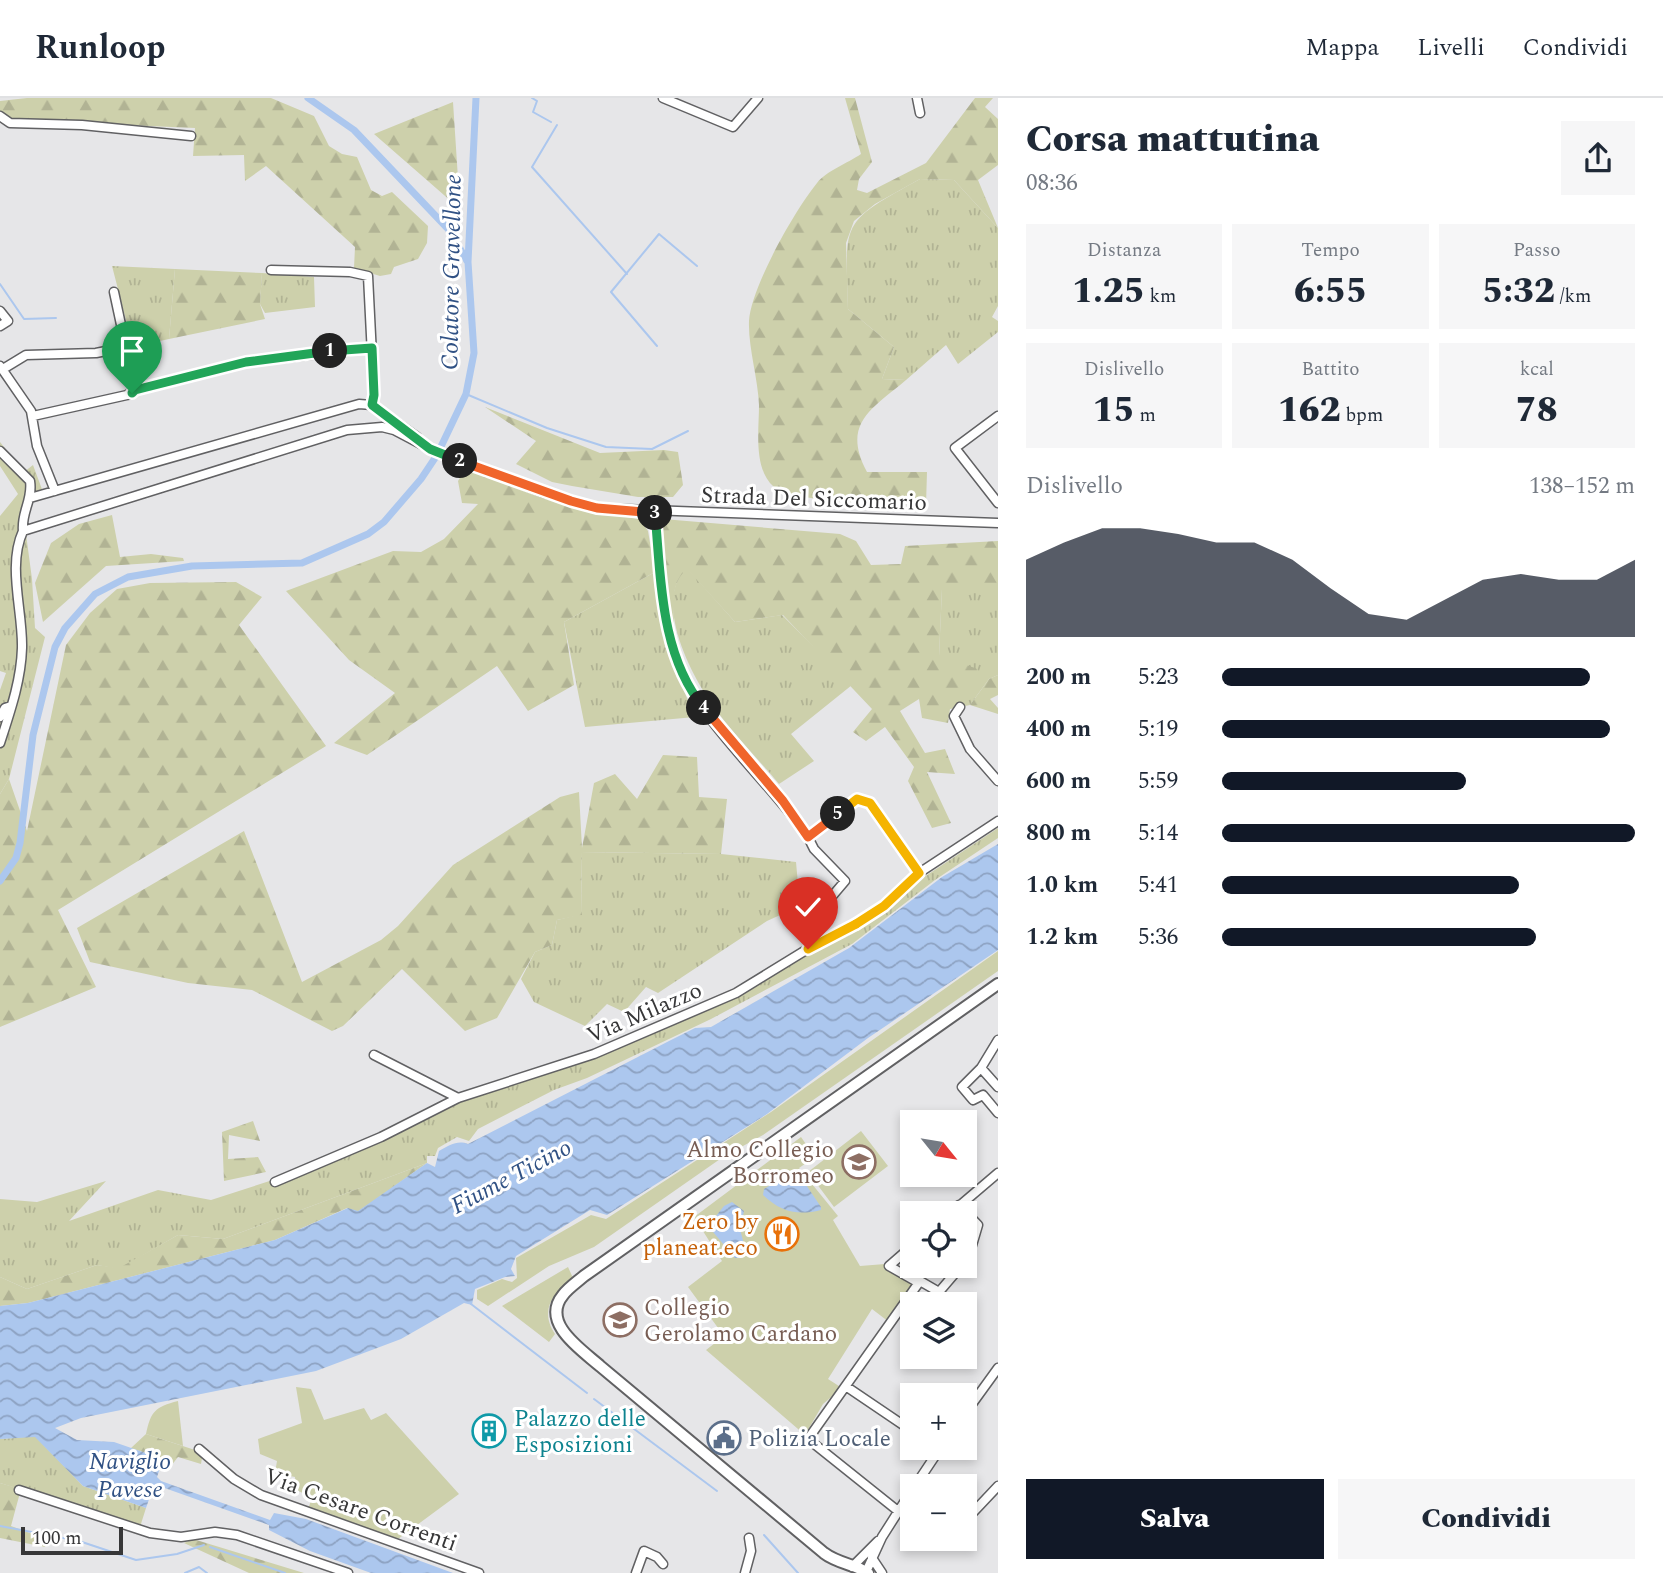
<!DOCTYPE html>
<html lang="it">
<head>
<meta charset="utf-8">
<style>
  :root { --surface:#fff; --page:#f6f6f7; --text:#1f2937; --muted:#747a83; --line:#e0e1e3; --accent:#111827 }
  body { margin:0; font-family:Spectral,serif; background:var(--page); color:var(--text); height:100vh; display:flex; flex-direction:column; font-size:26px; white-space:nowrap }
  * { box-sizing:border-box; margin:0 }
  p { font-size:23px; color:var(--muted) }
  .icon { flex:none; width:38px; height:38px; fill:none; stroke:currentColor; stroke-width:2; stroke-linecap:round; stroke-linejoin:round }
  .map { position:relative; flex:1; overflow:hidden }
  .sheet { display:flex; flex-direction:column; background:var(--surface); width:665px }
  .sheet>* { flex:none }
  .needle { width:46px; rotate:120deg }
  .controls { position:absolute; left:900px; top:1012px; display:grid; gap:14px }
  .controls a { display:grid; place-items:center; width:77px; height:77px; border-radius:0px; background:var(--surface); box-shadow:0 4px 10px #0003; font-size:35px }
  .scale { position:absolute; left:21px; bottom:18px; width:102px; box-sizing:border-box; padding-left:7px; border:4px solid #373738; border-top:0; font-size:19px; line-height:24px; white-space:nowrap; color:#373738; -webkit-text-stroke:5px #fff; paint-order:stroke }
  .pin { position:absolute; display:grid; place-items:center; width:60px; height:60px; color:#fff; margin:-72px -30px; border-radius:50% 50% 50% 0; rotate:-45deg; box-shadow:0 0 7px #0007 }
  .pin .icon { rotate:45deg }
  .km { position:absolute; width:35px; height:35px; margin:-18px; border-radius:50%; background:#222; color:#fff; font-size:19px; line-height:35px; text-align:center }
  .round { display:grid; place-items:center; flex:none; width:74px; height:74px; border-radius:0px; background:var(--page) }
  .summary { display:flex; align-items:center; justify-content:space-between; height:119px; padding:0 28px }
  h1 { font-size:38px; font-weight:800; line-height:52px }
  .figures { display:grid; grid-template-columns:repeat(3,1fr); gap:10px; height:119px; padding:7px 28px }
  .figures div { display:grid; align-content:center; border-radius:0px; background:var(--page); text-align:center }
  .figures b { font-size:35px; font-weight:800 }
  .figures small { font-size:19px; font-weight:400 }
  .figures p { font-size:19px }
  .chart { height:196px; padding:14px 28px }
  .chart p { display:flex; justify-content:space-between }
  .chart svg { width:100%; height:126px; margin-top:7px; fill:var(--accent); opacity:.7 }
  .cta { display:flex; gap:14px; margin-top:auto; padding:14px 28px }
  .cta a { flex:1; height:80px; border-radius:0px; background:var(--accent); color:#fff; font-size:28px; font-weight:800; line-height:80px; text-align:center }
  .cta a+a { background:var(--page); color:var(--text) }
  ul { padding:0 28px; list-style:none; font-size:23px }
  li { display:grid; grid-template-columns:112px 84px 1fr; align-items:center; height:52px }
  li i { height:18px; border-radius:9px; background:var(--accent) }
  header { display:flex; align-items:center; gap:42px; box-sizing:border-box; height:98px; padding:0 35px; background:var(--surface); border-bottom:2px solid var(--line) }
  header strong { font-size:33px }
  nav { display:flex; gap:38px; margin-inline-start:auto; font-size:24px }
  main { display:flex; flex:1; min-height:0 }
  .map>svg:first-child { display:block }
</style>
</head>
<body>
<header>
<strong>Runloop</strong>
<nav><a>Mappa</a><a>Livelli</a><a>Condividi</a></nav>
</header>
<main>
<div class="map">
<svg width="998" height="1475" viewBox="0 0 998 1475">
  <defs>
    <pattern id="grass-tufts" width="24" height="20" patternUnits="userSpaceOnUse" patternTransform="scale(1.75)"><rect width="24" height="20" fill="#cdd0ab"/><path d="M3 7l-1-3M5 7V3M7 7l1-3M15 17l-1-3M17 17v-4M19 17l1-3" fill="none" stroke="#b1b394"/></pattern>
    <pattern id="forest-firs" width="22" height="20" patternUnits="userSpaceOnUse" patternTransform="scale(1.75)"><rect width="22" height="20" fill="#cdd0ab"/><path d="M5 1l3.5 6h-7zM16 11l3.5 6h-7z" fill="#b1b394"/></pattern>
    <pattern id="water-waves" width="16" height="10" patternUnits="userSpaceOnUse" patternTransform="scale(1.75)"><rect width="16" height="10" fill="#acc7ee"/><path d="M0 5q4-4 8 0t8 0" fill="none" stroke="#8da2c2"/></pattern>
  </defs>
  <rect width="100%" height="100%" fill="#e6e6e8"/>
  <path fill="url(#grass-tufts)" d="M920 81 954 82 998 130V208L992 219 998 223V234L958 266 946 247 906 282 882 281 894 249 848 211C845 121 841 125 920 81Z
    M112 168 175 171 169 241 133 249Z
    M262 175 314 179 315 209 265 215 260 206Z
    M0 344 24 374 33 367 43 394 33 396 24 421 32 481 35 530 45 539 9 681 0 696V592L6 575 0 573V418L18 396 0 368Z
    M687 470 735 524 782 517 852 587 791 636 814 663 779 686C754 656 724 627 704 594 685 564 655 498 687 470Z
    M655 474 665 548 695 619 585 629 564 524Z
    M942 491H998V577L989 581 970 607 950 611 939 558Z
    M998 730V740L935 782 852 846 711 921 587 980 554 992 478 1031 469 1043 457 1039 438 1050 435 1058H427V1065L223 1141 178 1137 119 1171 97 1167 27 1191 0 1179V1101L37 1104 106 1083 69 1123 158 1092 211 1102 282 1079 462 1002 576 966 667 930 752 891 823 846 843 840 884 812 909 789Z
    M581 754 721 756 796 764 800 808 767 823 658 895 646 889 624 914 607 906 585 928 534 904 521 881 535 854 552 847 557 822 582 816Z
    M35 1338 83 1388 146 1410 140 1429 0 1385V1341Z"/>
  <path fill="url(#forest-firs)" d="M27 0H271L314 18 329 48 342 56 357 59 371 92 382 98 392 94 428 128 427 145 418 161 394 169 391 176 380 178 354 170 355 149 266 68 245 83 244 57 193 58 195 30 10 22 0 16V3Z
    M845 0H855L872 64 859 81 857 92 867 95 926 65 975 0H993L985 9 998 21V67L978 82 998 130 954 82 920 81 875 106 854 123 846 145 848 211 894 249 882 281 906 282C872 311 841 325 867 374H927L926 407C896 406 792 405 774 389 753 371 759 332 759 307 758 280 748 249 749 223 751 189 795 112 817 85 826 73 848 65 861 56Z
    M453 4 460 111 374 36Z
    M175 171 262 175 260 206 265 221 169 241Z
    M485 309 600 355 664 352 678 354 683 387 673 399H638L572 388 552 384 516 366 536 343Z
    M466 370C527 395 574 412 640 421L648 433 655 474 564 524 574 587 528 613 497 568 367 657 334 645 395 595 349 562 286 493 393 453 421 454 444 441 478 406 462 405 458 383Z
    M112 417 120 459 151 456 183 460 184 463 106 468 43 524 35 485 51 445 79 426Z
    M663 421 840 436 856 443 871 467 901 466 905 448 998 443V491H942L939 558 978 571 950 611 948 625 922 620 919 601 900 613 925 655 945 651 955 676 927 674 951 725 932 730 908 683 914 669 885 629 866 643 853 634 872 611 783 517 735 524 687 471C670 485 674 506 674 527L671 529C668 494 657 457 663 421Z
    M236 484 262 499 239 527 326 648 58 812 96 889 0 929V696L9 681 27 733 66 547 90 515 117 491 150 485Z
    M998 577V597L990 601 998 610V616L970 607 989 581Z
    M663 657 697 659 699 699 727 701 721 756 581 754 582 817 557 822 552 847 535 854 497 920 465 933 402 871 343 928 332 933 252 892 188 885 90 864 77 830 244 733 302 884 381 842 398 828 453 767 560 699 579 694 582 750 594 685 615 676 637 701Z
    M253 1023 260 1043 229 1037 228 1061 258 1059 266 1074 224 1083 222 1034Z
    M427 1065 358 1114 347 1110 275 1142 28 1205 0 1208V1179L27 1191 97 1167 119 1170 178 1137 223 1141Z
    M146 1336 195 1352 202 1360 201 1366 178 1359 171 1368 162 1364 163 1361 131 1350Z
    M0 1385 21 1391 11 1428 46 1441 45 1449 0 1440Z
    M193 1441 304 1475H249L184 1445Z"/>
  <path fill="#cdd0ab" d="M998 853V873L763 1037 723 1059 594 1149 549 1168 488 1208 477 1201V1192L502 1181 512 1184 517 1180 516 1160 591 1117 606 1121 771 1014Z
    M861 1033 888 1068 834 1109 808 1074Z
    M801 1039 815 1059 799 1070 838 1118 833 1122 860 1168 885 1166 884 1171 917 1184 889 1224 872 1211 828 1281 842 1290 823 1306 805 1337 706 1252 724 1238 688 1189 722 1163 694 1119Z
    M568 1169 573 1180C553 1195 539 1212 555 1236L549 1244 502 1208Z
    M296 1289 311 1291 324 1322 364 1310 371 1322 386 1315 459 1396 398 1441 308 1412 312 1399 296 1392 295 1379 275 1375 277 1363 260 1356 258 1341 302 1325Z
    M178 1303 183 1348 146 1336C151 1313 155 1309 178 1303Z"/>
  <path fill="url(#water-waves)" d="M998 746V852L868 940 767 1016 607 1117 590 1112 516 1158 511 1171 515 1178 505 1179 475 1191 472 1207 464 1205 401 1241 316 1273 81 1320 55 1330 77 1342 114 1344 163 1361 157 1379 161 1383 270 1422 274 1415 306 1421 453 1475H371L310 1453 269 1432V1427L159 1388 153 1390 146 1410 83 1388 35 1339 0 1341V1208L28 1205 275 1142 348 1110 358 1113 427 1065 435 1069 439 1053C450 1047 457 1042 468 1046L671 942 695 930 711 929 849 850 942 779Z
    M796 1072 821 1109V1112C797 1118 781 1114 763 1097L764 1091Z
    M732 1104 744 1113 740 1131 746 1154 742 1160H735L708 1128 724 1108Z"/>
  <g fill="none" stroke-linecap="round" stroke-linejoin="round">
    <path stroke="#acc7ee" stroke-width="2" d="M532 0 537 3 533 14 551 24
      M557 27 532 69 627 176
      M0 186 24 221 56 220
      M657 248 611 194 659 136 697 168
      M466 296 547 330 606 349 652 351 688 333
      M471 1206 587 1295
      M594 1301 717 1393
      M0 1428 79 1443 136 1462 177 1456 204 1447
      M764 1437 798 1475
      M210 1449 285 1475
      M185 1475 199 1469 207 1475"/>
    <path stroke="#acc7ee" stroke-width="7" d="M308 0 354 32 450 133 467 163
      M0 783 16 760 20 745 33 637 55 549 65 530 95 496 128 479 192 468 302 465 368 436 384 424 421 381 437 357 466 296 474 255 468 164 476 0"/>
    <defs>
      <path id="minor" d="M663 0 733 29 758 0
        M917 0 920 15
        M0 18 10 25 82 27 191 38
        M271 172 350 174 368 178 374 297 372 307
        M114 194 135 292
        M0 213 8 223 0 228
        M0 268 31 313 37 348 55 393
        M3 271 26 257 96 255 126 249
        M372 307 417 339
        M33 318 127 297 135 292 246 264 372 250
        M998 318 955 350 998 405
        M0 353 30 383C33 402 21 414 23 433
        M30 400 359 306 372 307
        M655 414C660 463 660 516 677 563 696 620 772 686 808 739L857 701 870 705 919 775
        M23 433 347 332 382 329 394 332 430 351 545 395 597 410 998 425
        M960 609 954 618 970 651 998 683
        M0 619 5 610 11 608
        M0 645C10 614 21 583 22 550 23 513 7 468 23 433
        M808 739 814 751 845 783 828 803 817 796
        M374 957 458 1000
        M981 970 998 942
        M998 989 981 970 962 989 973 1002 983 997 998 1015
        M275 1084 381 1039 458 1000 594 956 736 895 824 841 845 833 884 808 919 775 998 723
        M959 1107 978 1127 970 1154 964 1163
        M951 1115 998 1075
        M912 1148 889 1168 919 1185
        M847 1289 912 1333
        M964 1317 998 1270
        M199 1351 234 1381 261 1397 479 1475
        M915 1388 941 1349
        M19 1392 150 1435 181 1439 215 1434 237 1437 348 1475
        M898 1413 808 1341 920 1183 939 1194 962 1167
        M964 1424 998 1388
        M872 1460 882 1475
        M852 1469 878 1443
        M636 1475 644 1453 657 1459 663 1466
        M745 1475 751 1453 749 1440
        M869 1475 866 1474 882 1439 912 1392"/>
      <path id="major" d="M866 1475C861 1468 838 1466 824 1455L600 1268C582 1252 540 1225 563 1197 568 1190 577 1184 584 1178L998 886"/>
    </defs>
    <use href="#minor" stroke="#616163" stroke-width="11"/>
    <use href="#major" stroke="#616163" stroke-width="14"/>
    <use href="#minor" stroke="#fff" stroke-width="8"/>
    <use href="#major" stroke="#fff" stroke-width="10"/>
  </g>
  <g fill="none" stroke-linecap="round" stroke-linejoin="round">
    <defs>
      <path id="split-1" d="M132 295 135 292 246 264 330 253"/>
      <path id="split-2" d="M330 253 372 250 374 297 372 307 430 351 460 363"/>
      <path id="split-3" d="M460 363 571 403 597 410 655 415"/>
      <path id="split-4" d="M655 415C661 480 660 557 704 610"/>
      <path id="split-5" d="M704 610 783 703 808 739 838 716"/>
      <path id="split-6" d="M838 716 857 701 870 705 919 775 884 808 856 826"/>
      <path id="split-7" d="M808 851 856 826"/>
    </defs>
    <use href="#split-1" stroke="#fff" stroke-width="14"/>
    <use href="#split-2" stroke="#fff" stroke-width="14"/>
    <use href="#split-3" stroke="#fff" stroke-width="14"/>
    <use href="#split-4" stroke="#fff" stroke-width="14"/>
    <use href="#split-5" stroke="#fff" stroke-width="14"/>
    <use href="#split-6" stroke="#fff" stroke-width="14"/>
    <use href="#split-7" stroke="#fff" stroke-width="14"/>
    <use href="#split-1" stroke="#22a559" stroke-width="9"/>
    <use href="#split-2" stroke="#22a559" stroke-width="9"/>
    <use href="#split-3" stroke="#f0652b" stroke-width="9"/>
    <use href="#split-4" stroke="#22a559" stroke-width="9"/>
    <use href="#split-5" stroke="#f0652b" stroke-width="9"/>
    <use href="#split-6" stroke="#f5b400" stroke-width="9"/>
    <use href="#split-7" stroke="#f5b400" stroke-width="9"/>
  </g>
  <defs>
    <symbol id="university-ring" viewBox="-11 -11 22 22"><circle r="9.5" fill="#fff" stroke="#8d6e63" stroke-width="1.5"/><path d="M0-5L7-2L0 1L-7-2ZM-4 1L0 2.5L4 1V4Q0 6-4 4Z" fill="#8d6e63"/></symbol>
    <symbol id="restaurant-ring" viewBox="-11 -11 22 22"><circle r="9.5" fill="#fff" stroke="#e8710a" stroke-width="1.5"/><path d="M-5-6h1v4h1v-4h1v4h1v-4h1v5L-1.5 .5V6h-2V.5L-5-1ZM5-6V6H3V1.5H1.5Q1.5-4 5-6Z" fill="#e8710a"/></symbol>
    <symbol id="building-ring" viewBox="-11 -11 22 22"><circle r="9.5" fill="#fff" stroke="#0f9aa8" stroke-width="1.5"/><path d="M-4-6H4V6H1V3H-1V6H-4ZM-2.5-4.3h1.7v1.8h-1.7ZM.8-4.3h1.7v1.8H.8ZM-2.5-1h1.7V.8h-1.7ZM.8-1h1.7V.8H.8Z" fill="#0f9aa8"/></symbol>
    <symbol id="civic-ring" viewBox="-11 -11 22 22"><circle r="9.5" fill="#fff" stroke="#5c6f8a" stroke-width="1.5"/><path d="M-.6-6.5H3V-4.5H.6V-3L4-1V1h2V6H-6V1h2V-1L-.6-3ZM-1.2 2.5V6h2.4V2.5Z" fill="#5c6f8a"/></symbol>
  </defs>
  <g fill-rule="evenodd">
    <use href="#university-ring" x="840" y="1045" width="38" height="38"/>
    <use href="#restaurant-ring" x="763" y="1117" width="38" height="38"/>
    <use href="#university-ring" x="601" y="1203" width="38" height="38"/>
    <use href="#building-ring" x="470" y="1314" width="38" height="38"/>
    <use href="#civic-ring" x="705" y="1321" width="38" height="38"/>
  </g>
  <g text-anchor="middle" stroke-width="6" stroke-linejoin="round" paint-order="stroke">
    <g font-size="23" fill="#373738" stroke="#fff">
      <text transform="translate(814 400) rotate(2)" y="8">Strada Del Siccomario</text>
      <text transform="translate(644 914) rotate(-23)" y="8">Via Milazzo</text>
      <text transform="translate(361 1411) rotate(20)" y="8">Via Cesare Correnti</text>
    </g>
    <g font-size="23" fill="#785e54" stroke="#fff" text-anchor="end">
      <text x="834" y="1059">Almo Collegio<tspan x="834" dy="26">Borromeo</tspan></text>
      <text x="644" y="1217" text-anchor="start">Collegio<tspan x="644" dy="26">Gerolamo Cardano</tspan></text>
    </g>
    <g font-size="23" fill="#c56008" stroke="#fff" text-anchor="end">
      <text x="758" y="1131">Zero by<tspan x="758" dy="26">planeat.eco</tspan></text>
    </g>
    <g font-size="23" fill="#0d838f" stroke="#fff" text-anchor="start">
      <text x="514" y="1328">Palazzo delle<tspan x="514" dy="26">Esposizioni</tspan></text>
    </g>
    <g font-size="23" fill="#4e5e75" stroke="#fff" text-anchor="start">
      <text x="748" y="1348">Polizia Locale</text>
    </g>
    <g font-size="24" font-style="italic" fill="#305184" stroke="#fff">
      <text transform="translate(451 174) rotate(-89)" y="8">Colatore Gravellone</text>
      <text transform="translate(511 1078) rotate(-28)" y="8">Fiume Ticino</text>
      <text x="130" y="1371">Naviglio<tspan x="130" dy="28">Pavese</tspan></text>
    </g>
  </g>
</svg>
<div class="controls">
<a><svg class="needle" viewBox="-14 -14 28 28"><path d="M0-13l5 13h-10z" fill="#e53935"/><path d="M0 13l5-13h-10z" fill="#747a83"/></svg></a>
<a><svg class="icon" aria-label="locate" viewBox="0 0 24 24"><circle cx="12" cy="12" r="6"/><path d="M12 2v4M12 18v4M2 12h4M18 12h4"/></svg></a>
<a><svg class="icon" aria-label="layers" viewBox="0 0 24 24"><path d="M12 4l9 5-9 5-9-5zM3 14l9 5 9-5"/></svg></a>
<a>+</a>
<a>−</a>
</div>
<div class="scale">100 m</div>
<div class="pin" style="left:132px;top:295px;background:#1e9e55"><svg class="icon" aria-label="arrive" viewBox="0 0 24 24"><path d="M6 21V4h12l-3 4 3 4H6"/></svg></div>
<div class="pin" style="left:808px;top:851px;background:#d93025"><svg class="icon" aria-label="check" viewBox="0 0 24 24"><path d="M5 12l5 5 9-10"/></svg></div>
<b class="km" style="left:330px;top:253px">1</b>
<b class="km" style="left:460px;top:363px">2</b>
<b class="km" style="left:655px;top:415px">3</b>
<b class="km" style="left:704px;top:610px">4</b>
<b class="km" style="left:838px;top:716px">5</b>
</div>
<section class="sheet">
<div class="summary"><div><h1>Corsa mattutina</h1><p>08:36</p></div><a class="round"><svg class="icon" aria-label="share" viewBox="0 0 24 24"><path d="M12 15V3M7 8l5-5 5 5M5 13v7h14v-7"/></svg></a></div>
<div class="figures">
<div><p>Distanza</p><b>1.25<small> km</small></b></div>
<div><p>Tempo</p><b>6:55</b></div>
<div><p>Passo</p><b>5:32<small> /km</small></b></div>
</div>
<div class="figures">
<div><p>Dislivello</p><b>15<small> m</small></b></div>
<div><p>Battito</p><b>162<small> bpm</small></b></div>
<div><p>kcal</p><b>78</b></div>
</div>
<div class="chart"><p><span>Dislivello</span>138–152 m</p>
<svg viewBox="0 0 160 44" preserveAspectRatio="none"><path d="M0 44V17L10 11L20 6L30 6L40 8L50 11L60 11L70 17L80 27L90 36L100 38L110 31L120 24L130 22L140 24L150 24L160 17V44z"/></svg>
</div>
<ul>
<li><b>200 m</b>5:23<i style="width:89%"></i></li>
<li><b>400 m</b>5:19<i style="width:94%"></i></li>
<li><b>600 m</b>5:59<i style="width:59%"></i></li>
<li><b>800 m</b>5:14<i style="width:100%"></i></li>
<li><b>1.0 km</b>5:41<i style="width:72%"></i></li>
<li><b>1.2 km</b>5:36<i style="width:76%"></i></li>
</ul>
<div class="cta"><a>Salva</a><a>Condividi</a></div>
</section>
</main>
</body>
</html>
